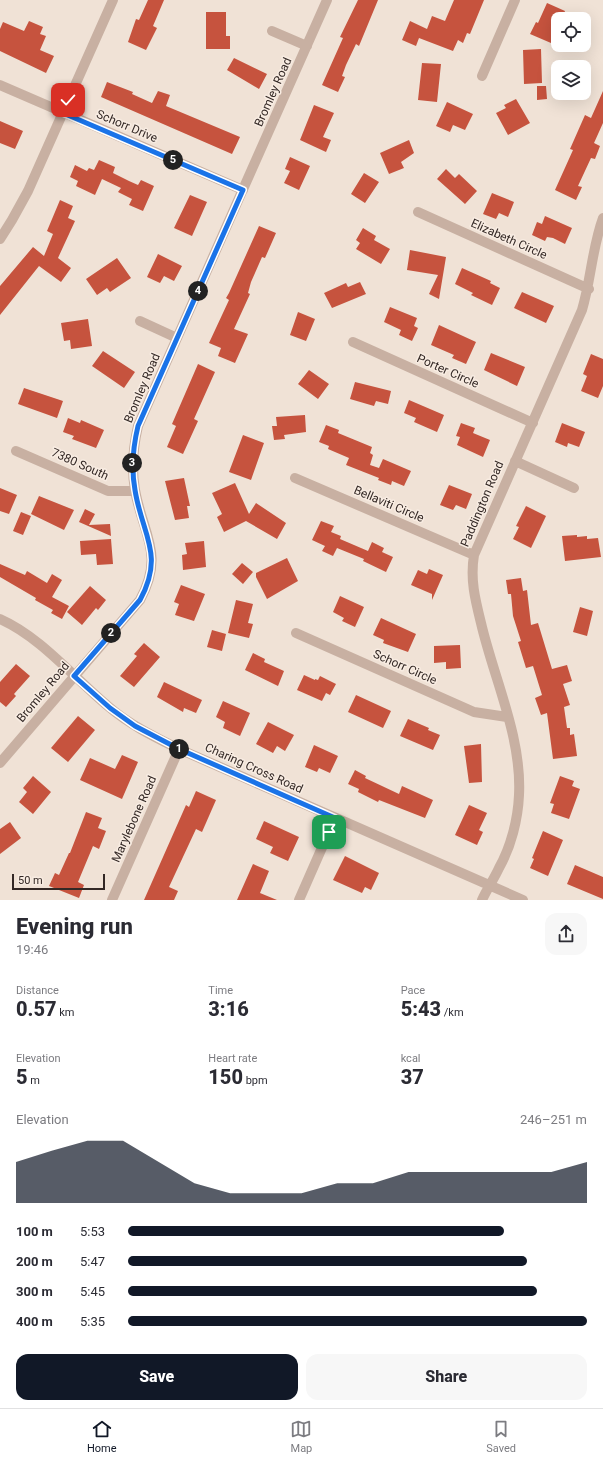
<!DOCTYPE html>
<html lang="en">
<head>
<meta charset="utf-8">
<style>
  :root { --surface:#fff; --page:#f7f7f7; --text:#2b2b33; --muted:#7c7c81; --line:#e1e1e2; --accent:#111827 }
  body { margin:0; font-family:Roboto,sans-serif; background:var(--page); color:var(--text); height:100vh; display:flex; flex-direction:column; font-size:15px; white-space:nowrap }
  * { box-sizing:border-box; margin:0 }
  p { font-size:13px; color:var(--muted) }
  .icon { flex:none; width:22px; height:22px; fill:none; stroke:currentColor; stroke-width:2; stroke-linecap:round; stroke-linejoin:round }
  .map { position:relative; height:900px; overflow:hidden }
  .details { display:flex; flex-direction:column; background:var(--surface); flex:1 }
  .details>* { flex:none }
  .controls { position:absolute; left:551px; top:12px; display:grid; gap:8px }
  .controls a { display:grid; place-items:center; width:40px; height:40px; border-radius:8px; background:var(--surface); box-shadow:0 4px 16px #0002; font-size:20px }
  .scale { position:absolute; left:12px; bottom:10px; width:93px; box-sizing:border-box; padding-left:4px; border:2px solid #332825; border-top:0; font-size:11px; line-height:14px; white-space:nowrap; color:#332825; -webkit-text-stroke:3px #f8ece2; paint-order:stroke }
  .pin { position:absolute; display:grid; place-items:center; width:34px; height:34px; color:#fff; margin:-17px; border-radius:8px; box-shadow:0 2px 6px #0006 }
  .km { position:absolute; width:20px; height:20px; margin:-10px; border-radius:50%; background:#222; color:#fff; font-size:11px; line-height:20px; text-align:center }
  .round { display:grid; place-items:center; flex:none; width:42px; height:42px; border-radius:12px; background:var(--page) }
  .overview { display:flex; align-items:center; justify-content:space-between; height:68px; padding:0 16px }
  h1 { font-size:22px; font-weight:800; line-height:30px }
  .metrics { display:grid; grid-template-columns:repeat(3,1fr); gap:6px; height:68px; padding:4px 16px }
  .metrics div { display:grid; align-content:center }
  .metrics b { font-size:20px; font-weight:800 }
  .metrics small { font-size:11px; font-weight:400 }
  .metrics p { font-size:11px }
  .chart { height:112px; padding:8px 16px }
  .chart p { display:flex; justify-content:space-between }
  .chart svg { width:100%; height:72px; margin-top:4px; fill:var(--accent); opacity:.7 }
  .action { display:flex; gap:8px; margin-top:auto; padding:8px 16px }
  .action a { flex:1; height:46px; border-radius:12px; background:var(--accent); color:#fff; font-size:16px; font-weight:800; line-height:46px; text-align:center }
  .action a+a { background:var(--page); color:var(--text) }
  ul { padding:0 16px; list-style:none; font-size:13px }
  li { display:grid; grid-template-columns:64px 48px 1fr; align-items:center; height:30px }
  li i { height:10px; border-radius:5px; background:var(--accent) }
  .menu { display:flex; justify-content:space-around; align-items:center; height:56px; border-top:1px solid var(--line); background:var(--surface); font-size:11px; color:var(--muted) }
  .menu a { display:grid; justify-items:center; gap:2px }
  .menu .selected { color:var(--accent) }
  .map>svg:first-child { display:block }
</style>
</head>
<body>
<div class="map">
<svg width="603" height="900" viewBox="0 0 603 900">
  <rect width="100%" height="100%" fill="#f0e2d6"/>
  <path fill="#c6533e" d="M148 0H164L153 26 157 28 146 50 128 42 136 19 139 20Z
    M358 0H378L359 46 356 44 346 65 342 76 345 77 338 92 322 85 343 38 340 37Z
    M454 0H484L470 34 467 33 463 43 458 40 453 51 419 38 416 46 402 40 410 21 427 29 432 16 445 21Z
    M547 3 565 11 562 19H558V27L551 43 530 34 536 22 538 23Z
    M206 12H226V36H230V49H206Z
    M29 21 43 27 40 34 46 36 40 50 54 56 46 73 0 51V29L3 22 24 31Z
    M541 49 542 83 524 84 523 50Z
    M234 58 267 74 259 89 227 70Z
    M422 63 441 64 437 102 418 100Z
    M107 82 133 92 132 94 152 103 158 91 170 95 166 106 240 137 232 154 101 97Z
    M537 86H546L547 99 537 100Z
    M603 91V123L594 143 600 146 595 159 591 158 578 186 582 187 576 200 555 190 573 150 570 149 585 115 591 118Z
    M516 99 530 123 508 135 496 113 506 108 504 105Z
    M447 102 473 114 465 130 453 125 450 132 436 126Z
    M314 105 334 113 323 137 331 140 326 152 300 140Z
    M0 121 23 131 15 149 0 143Z
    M409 140 414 153 401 162 404 168 389 174 380 153Z
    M290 157 310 166 299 190 284 183 290 171 285 169Z
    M99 160 115 167 113 173 129 181 138 185 141 180 154 186 143 211 129 205 132 199 118 192 121 188 102 179 95 195 76 186 78 181 70 177 75 165 87 171 89 168 94 170Z
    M446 169 455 178 459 174 477 191 465 204 437 179Z
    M364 173 379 182 365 203 351 194Z
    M492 193 514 202 508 217 499 213 496 219 483 214Z
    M190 195 207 202 192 236 174 228Z
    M60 200 73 206 68 218 75 221 58 258 71 268 61 282 39 266 0 315V286L33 247 44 256 53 234 47 231Z
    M545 216 572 228 565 244 553 238 547 237 545 241 532 235 537 222 542 224Z
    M259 226 276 233 265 258 262 257 251 282 248 293 250 294 234 329 248 334 235 363 218 356 221 348 209 343 229 300 226 298 229 293Z
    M363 228 376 236 374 240 390 249 381 264 356 249 360 243 356 240Z
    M410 250 446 257 439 299 429 294 438 275 407 270Z
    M158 254 182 266 174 281 164 276 160 283 147 277Z
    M117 258 131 278 110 292 107 288 97 295 86 279Z
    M462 268 491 281 490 283 500 288 492 305 471 295 473 293 455 284Z
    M360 282 366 294 332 308 324 293 346 283 348 287Z
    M522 292 554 306 546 323 514 308Z
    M390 307 417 318 414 326 418 328 412 341 399 335 401 330 384 322Z
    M298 312 315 319 306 341 290 335Z
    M88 319 92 346 71 349 70 340 64 341 61 323Z
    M439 325 476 342 466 364 452 358 454 355 431 345Z
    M103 351 135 372 124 388 92 366Z
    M491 353 525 367 517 386 484 370Z
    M591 354 603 359V386L598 398 581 391 587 376 583 374Z
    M198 364 215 372 194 419 198 421 183 454 167 447 176 426 172 424Z
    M309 370 329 384 318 399 298 384Z
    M355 382 391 391 388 404 376 401 374 406 350 399Z
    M24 388 63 401 57 418 18 404Z
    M409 400 444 415 437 432 414 422 416 418 404 413Z
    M305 415 306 432 284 435 285 439 274 440 272 426H277L276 417Z
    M68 418 80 423 81 420 104 430 96 448 72 439 74 436 63 432Z
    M461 423 475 428 473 433 490 440 483 457 457 445 460 437 456 436Z
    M562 423 585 432 579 447 568 443 567 447 555 442Z
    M326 425 339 430 338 433 372 447 370 453 373 455 370 465 379 468 383 459 411 471 404 486 392 481 391 485 378 480 379 478 346 465 349 458 328 449 329 446 319 442Z
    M243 435 264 443 251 480 229 472Z
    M184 478 190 506H187L189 518 175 520 165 481Z
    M235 483 249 514 256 503 286 523 277 539 246 521 224 532 217 517 222 514 212 493Z
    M449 485 472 494 466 509 456 505 453 510 440 505Z
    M0 488 17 495 9 514 0 511Z
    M39 496 74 510 64 530 31 514Z
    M526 506 546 516 531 548 513 539 519 527 516 526Z
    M85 509 95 514 89 525 110 524 111 536 79 522Z
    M21 512 31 516 23 535 13 531Z
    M321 521 334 526 331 532 341 536 340 539 368 551 372 542 384 548 382 552 393 557 386 572 363 561 364 559 337 548 333 556 322 551 325 546 312 540Z
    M577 535V537L587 536V539L598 538 601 557 565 561 562 536Z
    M111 539 113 564 97 565 96 554 81 555 80 541Z
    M204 541 206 567 183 570 182 555 187 554 185 543Z
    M287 558 298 581 267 599 256 577V573Z
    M242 563 253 572 243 584 232 574Z
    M0 564 25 575 27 571 47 583 52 574 62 580 52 597 69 606 62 619 51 613 53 610 35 600 36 598 0 577Z
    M429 569 443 575 432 600V594L411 585 418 570 427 574Z
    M521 578 523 591 527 590 531 625 538 623 552 669 567 665 572 681 563 684 570 705 564 707 567 728H570V735L574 734 577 756 553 759 547 713 541 715 535 698 542 695 533 666 526 668 518 642 521 641 513 616 511 594H508L506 580Z
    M181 585 205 594 194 621 175 615 179 604 174 602Z
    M90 586 106 600 98 610 96 608 82 625 67 612Z
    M340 596 364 607 355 627 342 621 344 618 333 612Z
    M236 600 253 604 248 623 253 624 249 638 228 633Z
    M580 607 593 611 587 636 573 632Z
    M381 618 416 634 408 652 383 643 384 640 373 635Z
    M212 630 226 634 222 651 207 647Z
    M144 643 160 657 134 687 120 676 137 656 134 654Z
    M460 645 461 668 446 669V662L434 663V646Z
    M253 653 265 659 264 662 284 671 278 686 245 670Z
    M16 664 30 676 14 694 16 696 6 707 0 702V682Z
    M304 675 315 680V679L318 680 320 676 336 684 330 695 326 693 322 701 297 690Z
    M164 682 202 700 196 713 184 708 183 712 157 697Z
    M356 695 391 711 383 728 348 712Z
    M223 701 250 713 240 736 223 728 225 722 216 717Z
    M78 716 95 730 68 762 51 748Z
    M408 719 429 728 428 730 440 735 433 750 400 736Z
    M268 722 294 735 285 751 277 746 273 753 256 744Z
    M481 744 482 782 469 783 464 746Z
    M314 745 338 756 330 773 319 768 317 772 305 767Z
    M122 755 138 762 122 799 80 780 90 758 115 769Z
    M355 770 366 776 365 778 399 794 402 786 433 800 425 818 379 800 378 802 358 792 359 789 348 784Z
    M33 776 51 792 33 814 19 802 27 792 23 788Z
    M560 776 574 781 572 786 580 789 569 819 551 813 554 804 550 803Z
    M196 791 216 800 202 832 196 829 169 887 178 891 174 900H144L186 805 189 807Z
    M469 805 487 813 479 830 483 832 477 845 455 835Z
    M86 812 102 818 98 828 106 831 99 849 93 846 78 882 84 885 79 898 49 886 55 873 59 875 69 853H70Z
    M264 821 299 837 288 861 270 853 273 847 256 839Z
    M10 822 21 838 0 854V829Z
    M543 831 563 840 548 876 530 868 534 859 532 858Z
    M345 856 379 873 371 890 365 887 362 893 333 880Z
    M253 864 269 871 260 893 277 900H237Z
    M575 865 603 877V899L567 884Z"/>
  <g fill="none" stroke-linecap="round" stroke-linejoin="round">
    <path stroke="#c8b0a2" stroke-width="10" d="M272 31 307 46
      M482 76 515 0
      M0 85 243 190
      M418 212 589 289
      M0 239 12 220 28 191 113 0
      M140 321 177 338
      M353 342 533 423
      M16 451 108 491H135
      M515 461 574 488
      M295 478 474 555
      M0 619C41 637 74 678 109 707 130 725 155 737 179 749L523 900
      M296 633 474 712 507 717
      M0 763 140 600C165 554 143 535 135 490 131 468 133 448 138 426L327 0
      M112 900 179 749
      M299 900 335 818
      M482 900C487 889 494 879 499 868 511 847 518 819 519 795 522 737 494 679 481 623 475 599 470 579 474 555L582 310C591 280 592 248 603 218"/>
  </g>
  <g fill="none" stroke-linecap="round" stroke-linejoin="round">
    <defs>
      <path id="route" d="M68 100 63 113 243 190 138 426C133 447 131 468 135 490 142 535 165 554 140 600L74 676 110 708 135 726 179 749 335 818 329 832"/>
    </defs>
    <use href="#route" stroke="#fff" stroke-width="8"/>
    <use href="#route" stroke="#1a73e8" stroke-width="5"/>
  </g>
  <g text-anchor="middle" stroke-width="3" stroke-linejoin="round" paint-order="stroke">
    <g font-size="12" fill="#332825" stroke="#f8ece2">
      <text transform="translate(273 92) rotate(-66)" y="4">Bromley Road</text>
      <text transform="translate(127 126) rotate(23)" y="4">Schorr Drive</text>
      <text transform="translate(509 239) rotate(24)" y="4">Elizabeth Circle</text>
      <text transform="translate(448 371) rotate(24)" y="4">Porter Circle</text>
      <text transform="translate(142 388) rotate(-67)" y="4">Bromley Road</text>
      <text transform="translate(80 464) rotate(24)" y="4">7380 South</text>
      <text transform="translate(389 504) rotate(23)" y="4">Bellaviti Circle</text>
      <text transform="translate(482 504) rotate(-67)" y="4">Paddington Road</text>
      <text transform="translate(405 667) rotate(24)" y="4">Schorr Circle</text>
      <text transform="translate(43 692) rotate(-50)" y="4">Bromley Road</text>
      <text transform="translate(254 768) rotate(24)" y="4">Charing Cross Road</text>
      <text transform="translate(134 819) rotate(-66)" y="4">Marylebone Road</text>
    </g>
  </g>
</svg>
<div class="controls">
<a><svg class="icon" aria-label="locate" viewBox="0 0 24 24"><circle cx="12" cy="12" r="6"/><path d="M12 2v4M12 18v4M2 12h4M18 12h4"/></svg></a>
<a><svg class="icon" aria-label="layers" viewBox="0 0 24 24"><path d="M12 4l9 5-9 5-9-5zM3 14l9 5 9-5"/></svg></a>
</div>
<div class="scale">50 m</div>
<div class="pin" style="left:329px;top:832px;background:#1e9e55"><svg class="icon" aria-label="arrive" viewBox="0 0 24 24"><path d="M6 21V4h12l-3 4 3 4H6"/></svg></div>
<div class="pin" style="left:68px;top:100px;background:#d93025"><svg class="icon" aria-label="check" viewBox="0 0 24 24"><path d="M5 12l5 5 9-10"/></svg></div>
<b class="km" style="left:179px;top:749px">1</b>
<b class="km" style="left:111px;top:633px">2</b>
<b class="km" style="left:132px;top:463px">3</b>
<b class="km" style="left:198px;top:291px">4</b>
<b class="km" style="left:173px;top:160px">5</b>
</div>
<section class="details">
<div class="overview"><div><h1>Evening run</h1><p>19:46</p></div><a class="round"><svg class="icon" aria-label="share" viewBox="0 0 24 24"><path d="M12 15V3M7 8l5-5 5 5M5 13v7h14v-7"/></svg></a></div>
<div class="metrics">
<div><p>Distance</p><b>0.57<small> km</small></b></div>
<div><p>Time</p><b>3:16</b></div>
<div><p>Pace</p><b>5:43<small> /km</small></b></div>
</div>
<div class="metrics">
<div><p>Elevation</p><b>5<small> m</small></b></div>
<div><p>Heart rate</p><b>150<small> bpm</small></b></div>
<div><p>kcal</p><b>37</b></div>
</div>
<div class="chart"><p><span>Elevation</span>246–251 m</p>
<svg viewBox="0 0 160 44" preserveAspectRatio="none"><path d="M0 44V19L10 12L20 6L30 6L40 19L50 32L60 38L70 38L80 38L90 32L100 32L110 25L120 25L130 25L140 25L150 25L160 19V44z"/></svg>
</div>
<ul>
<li><b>100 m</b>5:53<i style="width:82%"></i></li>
<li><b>200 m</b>5:47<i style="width:87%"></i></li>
<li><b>300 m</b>5:45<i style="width:89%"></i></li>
<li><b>400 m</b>5:35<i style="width:100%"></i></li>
</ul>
<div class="action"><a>Save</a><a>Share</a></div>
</section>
<nav class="menu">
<a class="selected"><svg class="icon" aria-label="home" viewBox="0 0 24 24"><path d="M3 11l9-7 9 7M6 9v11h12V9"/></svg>Home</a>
<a><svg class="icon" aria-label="map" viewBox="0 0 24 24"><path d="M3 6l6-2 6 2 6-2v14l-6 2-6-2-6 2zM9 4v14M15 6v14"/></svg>Map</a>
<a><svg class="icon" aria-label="saved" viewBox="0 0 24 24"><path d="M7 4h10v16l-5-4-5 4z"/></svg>Saved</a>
</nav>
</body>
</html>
